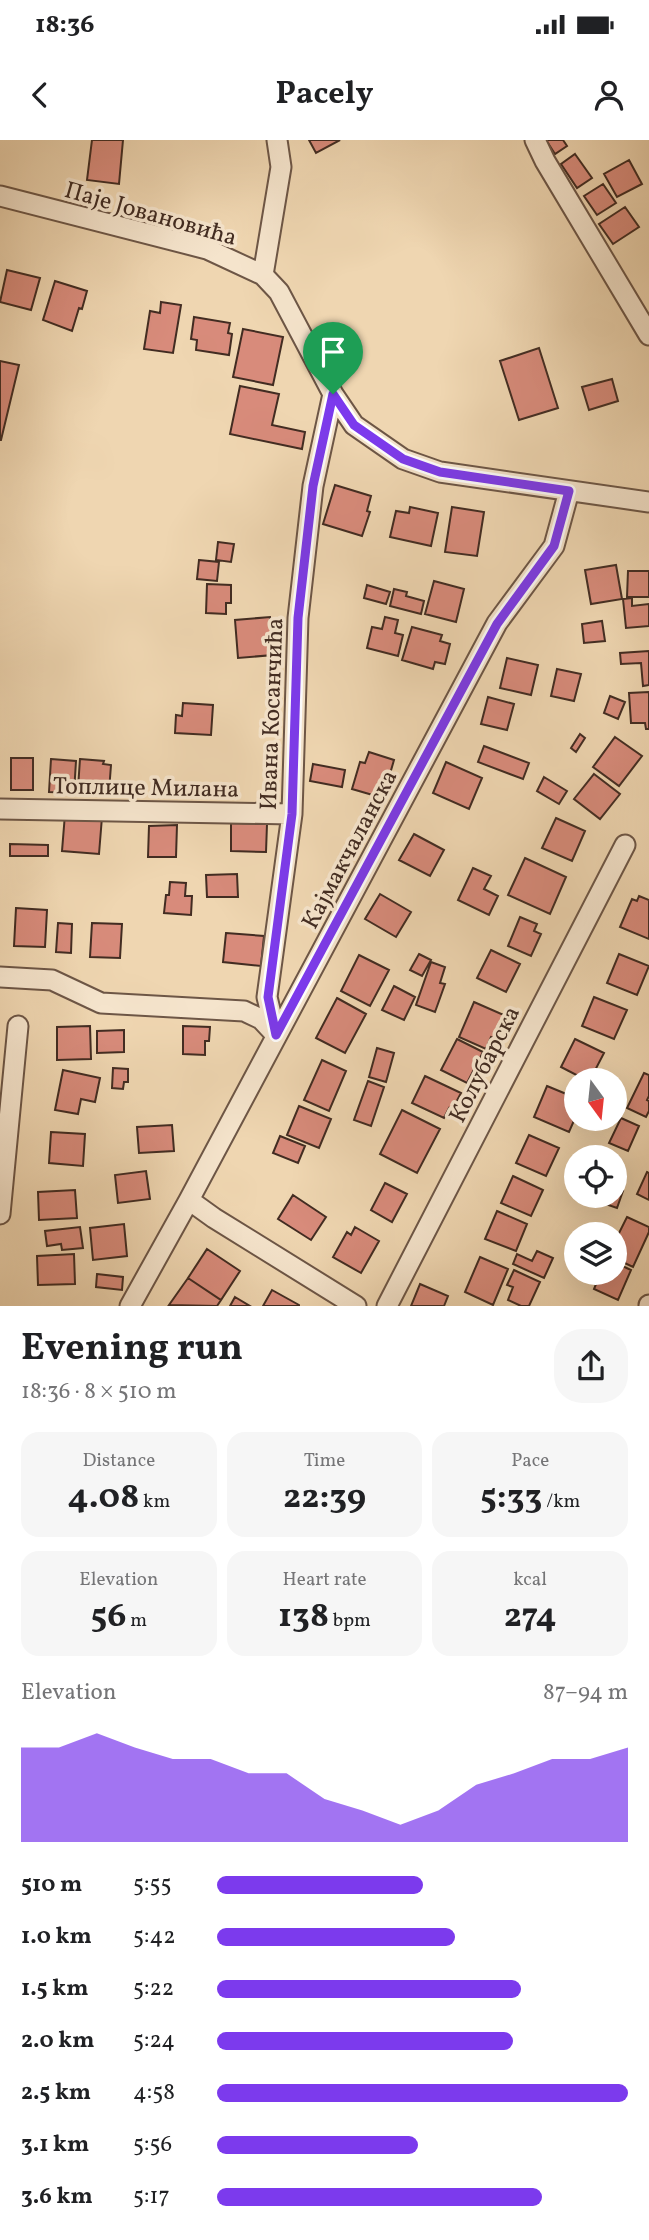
<!DOCTYPE html>
<html lang="en">
<head>
<meta charset="utf-8">
<style>
  :root { --surface:#fff; --page:#f6f6f6; --text:#202124; --muted:#757577; --accent:#7c3aed }
  body { margin:0; font-family:Vollkorn,serif; background:var(--page); color:var(--text); height:100vh; display:flex; flex-direction:column; font-size:26px; white-space:nowrap }
  * { box-sizing:border-box; margin:0 }
  p { font-size:23px; color:var(--muted) }
  .icon { flex:none; width:38px; height:38px; fill:none; stroke:currentColor; stroke-width:2; stroke-linecap:round; stroke-linejoin:round }
  .map { position:relative; height:1166px; overflow:hidden }
  .details { display:flex; flex-direction:column; background:var(--surface); flex:1 }
  .details>* { flex:none }
  .needle { width:46px; rotate:165deg }
  .controls { position:absolute; left:564px; top:928px; display:grid; gap:14px }
  .controls a { display:grid; place-items:center; width:63px; height:63px; border-radius:50%; background:var(--surface); box-shadow:0 7px 28px #0002; font-size:35px }
  .pin { position:absolute; display:grid; place-items:center; width:60px; height:60px; color:#fff; margin:-72px -30px; border-radius:50% 50% 50% 0; rotate:-45deg; box-shadow:0 0 7px #0007 }
  .pin .icon { rotate:45deg }
  .round { display:grid; place-items:center; flex:none; width:74px; height:74px; border-radius:28px; background:var(--page) }
  .summary { display:flex; align-items:center; justify-content:space-between; height:119px; padding:0 21px }
  h1 { font-size:38px; font-weight:700; line-height:52px }
  .figures { display:grid; grid-template-columns:repeat(3,1fr); gap:10px; height:119px; padding:7px 21px }
  .figures div { display:grid; align-content:center; border-radius:18px; background:var(--page); text-align:center }
  .figures b { font-size:35px; font-weight:700 }
  .figures small { font-size:19px; font-weight:400 }
  .figures p { font-size:19px }
  .chart { height:196px; padding:14px 21px }
  .chart p { display:flex; justify-content:space-between }
  .chart svg { width:100%; height:126px; margin-top:7px; fill:var(--accent); opacity:.7 }
  ul { padding:0 21px; list-style:none; font-size:23px }
  li { display:grid; grid-template-columns:112px 84px 1fr; align-items:center; height:52px }
  li i { height:18px; border-radius:9px; background:var(--accent) }
  .status { display:flex; justify-content:space-between; align-items:center; height:49px; padding:0 35px; background:var(--surface); direction:ltr }
  .status svg { height:19px; fill:currentColor }
  header { display:flex; justify-content:space-between; align-items:center; height:91px; padding:0 21px; background:var(--surface); font-size:32px; font-weight:700 }
  .map>svg:first-child { display:block }
</style>
</head>
<body>
<div class="status"><b>18:36</b><svg viewBox="0 0 49 12"><path d="M0 12V9h3v3zM5 12V6h3v6zM10 12V3h3v9zM15 12V0h3v12zM26 1h20v11H26zM47 4h2v5h-2z"/></svg></div>
<header><svg class="icon" aria-label="back" viewBox="0 0 24 24"><path d="M15 5l-7 7 7 7"/></svg>Pacely<svg class="icon" aria-label="person" viewBox="0 0 24 24"><circle cx="12" cy="8" r="4"/><path d="M4 21q1-7 8-7t8 7"/></svg></header>
<div class="map">
<svg width="649" height="1166" viewBox="0 0 649 1166">
  <rect width="100%" height="100%" fill="#efd6b1"/>
  <filter id="stains"><feTurbulence type="fractalNoise" baseFrequency=".00286" numOctaves="4"/><feColorMatrix values="0 0 0 0 .2 0 0 0 0 .09 0 0 0 0 .02 0 0 0 .5 -.17"/></filter>
  <radialGradient id="worn" r=".72"><stop offset=".6" stop-color="#630" stop-opacity="0"/><stop offset="1" stop-color="#630" stop-opacity=".3"/></radialGradient>
  <path fill="#d88b7b" stroke="#422c22" stroke-width="2" d="M92 0H123L119 44 87 40Z
    M309 0H340L316 13Z
    M546 0H563L567 6 555 14Z
    M575 14 592 38 577 48 561 24Z
    M629 20 642 44 617 57 604 34Z
    M603 44 616 63 597 75 584 56Z
    M625 67 639 87 613 104 599 84Z
    M7 130 40 138 31 170 0 162Z
    M55 141 87 151 82 169 79 168 72 191 43 180Z
    M161 162 181 165 173 213 144 209 150 171 160 173Z
    M194 177 230 183 228 193 232 194 229 215 196 210 197 200 191 199Z
    M243 189 283 197 273 245 233 237Z
    M539 208 558 268 519 280 500 221Z
    M0 221 19 225 1 300H0Z
    M612 239 618 261 589 270 582 247Z
    M240 246 279 254 272 285 305 292 302 309 230 294Z
    M335 345 371 356 367 371 370 372 362 396 323 384Z
    M410 367 438 373 431 406 390 397 396 371 409 373Z
    M452 367 484 372 477 416 445 412Z
    M218 402 234 404 231 422 216 420Z
    M199 420 219 422 217 441 197 439Z
    M616 425 622 459 591 464 585 430Z
    M628 431H649V457H627Z
    M434 441 464 449 456 482 425 474Z
    M207 444 231 445V463H226V474L206 473Z
    M367 445 390 452 386 464 364 458Z
    M394 449 407 452 406 456 424 461 421 474 390 466Z
    M632 458V466L649 464V486L626 488 623 459Z
    M270 477 273 515 238 518 235 480Z
    M385 477 398 480 395 493 403 495 398 516 367 508 372 487 382 489Z
    M602 481 605 501 584 503 582 484Z
    M412 487 442 495 440 501 450 504 445 524 435 522 433 529 402 520Z
    M649 511V545L643 546 641 523 621 524 620 513Z
    M507 518 538 525 531 555 500 548Z
    M557 529 581 534 574 561 551 556Z
    M649 552V589H646L645 583H631L629 553Z
    M610 556 625 562 618 579 604 573Z
    M488 557 514 564 507 590 481 584Z
    M183 563 213 565 211 595 175 593 176 575 182 576Z
    M580 594 585 598 576 612 571 608Z
    M615 597 642 616 619 646 593 627Z
    M484 606 529 623 523 639 478 622Z
    M369 612 394 620 383 658 352 649 360 622 365 623Z
    M11 618H33V650H11Z
    M51 619 76 621 74 653 49 652Z
    M80 619 104 621 103 624 111 625 109 651 78 648Z
    M446 622 482 638 469 669 433 653Z
    M313 624 345 630 342 647 310 641Z
    M594 634 620 654 600 679 574 659Z
    M544 637 567 651 559 664 537 651Z
    M65 674 102 677 99 714 62 711Z
    M556 678 585 691 572 721 542 708Z
    M231 683 267 684 266 712 231 711Z
    M177 685 176 717H148L149 686Z
    M414 694 444 710 430 736 399 720Z
    M10 704 48 705V716H10Z
    M525 718 566 737 550 774 508 755Z
    M473 728 491 736 484 749 498 756 489 775 458 760Z
    M237 734 238 757H207L206 735Z
    M170 742 186 743 185 756H192L191 775 164 773 166 755H169Z
    M380 754 411 772 396 797 365 779Z
    M639 756 649 760V799L620 787 632 759 637 761Z
    M16 768 47 770 45 807 14 806Z
    M520 777 537 784 534 791 541 794 531 816 508 806Z
    M58 783 72 784 71 813 56 812Z
    M92 783 122 784 120 818 90 817Z
    M226 793 264 796 261 826 223 822Z
    M491 810 520 824 506 852 477 838Z
    M419 814 431 820 422 836 410 830Z
    M619 814 649 826 637 855 607 843Z
    M359 815 389 830 370 866 341 851Z
    M431 822 445 827 440 843 445 844 435 872 416 865Z
    M394 846 415 857 404 880 382 870Z
    M594 857 627 870 614 899 582 886Z
    M337 858 366 874 345 913 316 898Z
    M474 862 506 876 496 899 491 897 486 909 459 897Z
    M90 886 91 919 57 920V887Z
    M183 886 210 887 209 901H205V915L183 914Z
    M124 890V912L97 913V891Z
    M457 899 483 912 467 943 441 930Z
    M575 899 604 913 590 940H586L561 927Z
    M377 908 394 913 386 942 369 937Z
    M322 920 346 931 329 971 304 960Z
    M113 928 128 929V942H124L123 949 112 948Z
    M63 930 100 938 95 962 81 959 78 974 55 970Z
    M644 933 649 935V956L647 960 649 961V971L646 977 627 968Z
    M425 936 461 953 452 970 449 968 444 978 412 963Z
    M368 941 384 947 371 986 354 980Z
    M547 946 576 958V976L569 992 534 977Z
    M299 966 331 979 319 1008 287 995Z
    M402 970 440 989 417 1033 380 1014Z
    M621 978 639 986 628 1011 609 1003Z
    M172 985 174 1011 139 1013 137 987Z
    M51 992 85 994 83 1026 49 1023Z
    M529 995 559 1008 546 1036 516 1023Z
    M280 996 305 1006 298 1023 273 1013Z
    M146 1031 150 1059 118 1063 115 1035Z
    M647 1032 649 1033V1060L637 1054Z
    M513 1036 543 1050 531 1076 501 1063Z
    M385 1043 407 1054 392 1082 371 1070Z
    M614 1048 623 1051 617 1068 588 1058V1055H614Z
    M75 1050 77 1078 39 1080 38 1052Z
    M293 1055 326 1077 311 1100 278 1079Z
    M497 1071 527 1084 516 1111 485 1099Z
    M627 1077 649 1087V1092L633 1127 614 1118V1103Z
    M124 1084 127 1116 93 1120 90 1088Z
    M80 1087 83 1108 62 1110 61 1104 47 1106 45 1091Z
    M355 1087 379 1101 361 1133 333 1117 347 1092 351 1095Z
    M207 1109 240 1131 221 1160 188 1138Z
    M537 1111 553 1118 544 1138 513 1124 517 1114 532 1121Z
    M74 1114 75 1144 38 1145 37 1116Z
    M480 1117 508 1129 493 1165 465 1152Z
    M614 1122 631 1130 618 1160 594 1149 601 1132H614Z
    M514 1130 540 1142 529 1166H521L508 1160 513 1147 507 1145Z
    M97 1134 123 1137 122 1150 96 1147Z
    M188 1138 221 1160 217 1166 169 1165Z
    M420 1144 448 1156 444 1166H411Z
    M272 1150 299 1165V1166H263Z
    M235 1157 250 1166H230Z"/>
  <g fill="none" stroke-linecap="round" stroke-linejoin="round">
    <defs>
      <path id="street" d="M535 0 545 21 649 195
        M0 56 207 109 263 135 279 152 333 254 354 285 403 319 440 332 649 362
        M263 135 281 27 277 0
        M0 669 292 674
        M0 837 52 840 101 863 244 871 261 879 275 894
        M276 895 267 857 292 674 298 478 313 346 333 254
        M189 1060 214 1078 356 1166
        M0 1074 18 886
        M130 1166 189 1060 497 483 554 406 569 351
        M387 1166 625 705
        M649 1166V1165"/>
    </defs>
    <use href="#street" stroke="#6d5646" stroke-width="23"/>
    <use href="#street" stroke="#f5e4cc" stroke-width="19"/>
  </g>
  <g fill="none" stroke-linecap="round" stroke-linejoin="round">
    <defs>
      <path id="route" d="M333 254 354 285 403 319 440 332 569 351 554 406 497 484 276 895 268 857 292 674 298 478 313 346Z"/>
    </defs>
    <use href="#route" stroke="#fff" stroke-width="14"/>
    <use href="#route" stroke="#7c3aed" stroke-width="9"/>
  </g>
  <g text-anchor="middle" stroke-width="7" stroke-linejoin="round" paint-order="stroke">
    <g font-size="24" fill="#422c22" stroke="#f5e4cc">
      <text transform="translate(151 73) rotate(16)" y="8">Паје Јовановића</text>
      <text transform="translate(271 574) rotate(-88)" y="8">Ивана Косанчића</text>
      <text transform="translate(146 647) rotate(1)" y="8">Топлице Милана</text>
      <text transform="translate(349 709) rotate(-62)" y="8">Кајмакчаланска</text>
      <text transform="translate(484 924) rotate(-63)" y="8">Колубарска</text>
    </g>
  </g>
  <rect width="100%" height="100%" filter="url(#stains)"/>
  <rect width="100%" height="100%" fill="url(#worn)"/>
</svg>
<div class="controls">
<a><svg class="needle" viewBox="-14 -14 28 28"><path d="M0-13l5 13h-10z" fill="#e53935"/><path d="M0 13l5-13h-10z" fill="#757577"/></svg></a>
<a><svg class="icon" aria-label="locate" viewBox="0 0 24 24"><circle cx="12" cy="12" r="6"/><path d="M12 2v4M12 18v4M2 12h4M18 12h4"/></svg></a>
<a><svg class="icon" aria-label="layers" viewBox="0 0 24 24"><path d="M12 4l9 5-9 5-9-5zM3 14l9 5 9-5"/></svg></a>
</div>
<div class="pin" style="left:333px;top:254px;background:#1e9e55"><svg class="icon" aria-label="arrive" viewBox="0 0 24 24"><path d="M6 21V4h12l-3 4 3 4H6"/></svg></div>
</div>
<section class="details">
<div class="summary"><div><h1>Evening run</h1><p>18:36 · 8 × 510 m</p></div><a class="round"><svg class="icon" aria-label="share" viewBox="0 0 24 24"><path d="M12 15V3M7 8l5-5 5 5M5 13v7h14v-7"/></svg></a></div>
<div class="figures">
<div><p>Distance</p><b>4.08<small> km</small></b></div>
<div><p>Time</p><b>22:39</b></div>
<div><p>Pace</p><b>5:33<small> /km</small></b></div>
</div>
<div class="figures">
<div><p>Elevation</p><b>56<small> m</small></b></div>
<div><p>Heart rate</p><b>138<small> bpm</small></b></div>
<div><p>kcal</p><b>274</b></div>
</div>
<div class="chart"><p><span>Elevation</span>87–94 m</p>
<svg viewBox="0 0 160 44" preserveAspectRatio="none"><path d="M0 44V11L10 11L20 6L30 11L40 15L50 15L60 20L70 20L80 29L90 33L100 38L110 33L120 24L130 20L140 15L150 15L160 11V44z"/></svg>
</div>
<ul>
<li><b>510 m</b>5:55<i style="width:50%"></i></li>
<li><b>1.0 km</b>5:42<i style="width:58%"></i></li>
<li><b>1.5 km</b>5:22<i style="width:74%"></i></li>
<li><b>2.0 km</b>5:24<i style="width:72%"></i></li>
<li><b>2.5 km</b>4:58<i style="width:100%"></i></li>
<li><b>3.1 km</b>5:56<i style="width:49%"></i></li>
<li><b>3.6 km</b>5:17<i style="width:79%"></i></li>
</ul>
</section>
</body>
</html>
